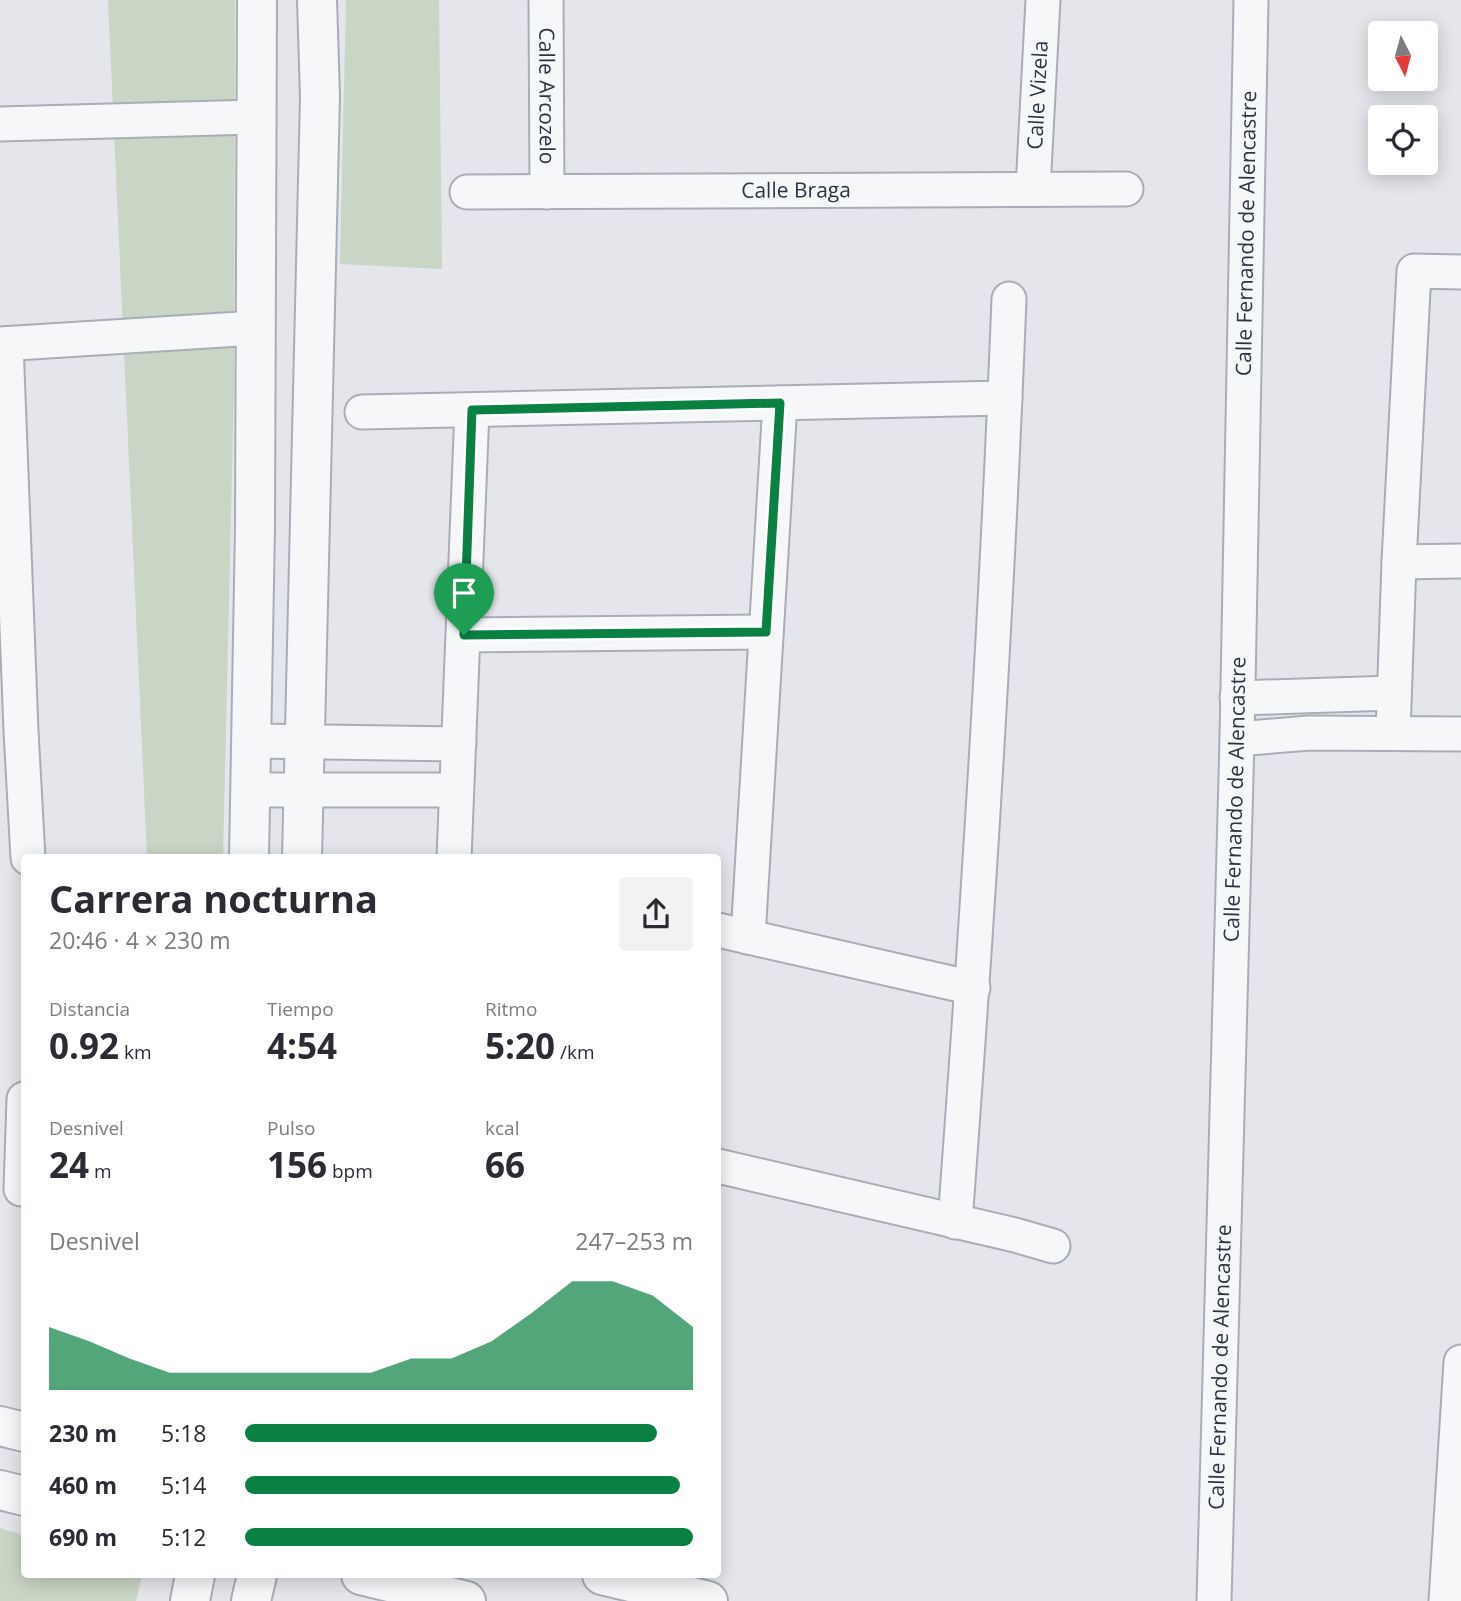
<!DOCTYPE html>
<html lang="es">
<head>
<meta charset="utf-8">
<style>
  :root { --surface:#fff; --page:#f2f2f3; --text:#2b2b33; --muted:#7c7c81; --accent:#0b8043 }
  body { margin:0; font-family:"Open Sans",sans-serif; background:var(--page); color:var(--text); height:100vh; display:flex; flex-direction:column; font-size:26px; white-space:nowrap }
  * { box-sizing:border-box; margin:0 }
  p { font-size:23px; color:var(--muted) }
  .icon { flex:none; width:38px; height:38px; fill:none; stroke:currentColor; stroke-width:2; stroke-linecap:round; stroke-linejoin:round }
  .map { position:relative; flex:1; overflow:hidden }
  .details { position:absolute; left:21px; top:854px; width:700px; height:724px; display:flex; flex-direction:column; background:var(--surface); border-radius:7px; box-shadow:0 4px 18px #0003 }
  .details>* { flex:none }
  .needle { width:46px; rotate:174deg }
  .buttons { position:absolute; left:1368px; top:21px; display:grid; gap:14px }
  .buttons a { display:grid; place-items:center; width:70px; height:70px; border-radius:7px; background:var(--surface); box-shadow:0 4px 18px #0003; font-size:35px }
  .pin { position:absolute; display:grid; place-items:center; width:60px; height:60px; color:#fff; margin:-72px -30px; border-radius:50% 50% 50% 0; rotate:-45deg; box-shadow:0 0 7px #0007 }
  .pin .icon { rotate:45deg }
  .round { display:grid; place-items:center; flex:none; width:74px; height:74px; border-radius:7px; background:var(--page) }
  .overview { display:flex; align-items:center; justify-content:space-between; height:119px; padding:0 28px }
  h1 { font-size:38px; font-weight:700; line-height:52px }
  .stats { display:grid; grid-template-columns:repeat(3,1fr); gap:10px; height:119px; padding:7px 28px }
  .stats div { display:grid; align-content:center }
  .stats b { font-size:35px; font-weight:700 }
  .stats small { font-size:19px; font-weight:400 }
  .stats p { font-size:19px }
  .chart { height:196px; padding:14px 28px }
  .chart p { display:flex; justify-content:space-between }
  .chart svg { width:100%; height:126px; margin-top:7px; fill:var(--accent); opacity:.7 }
  ul { padding:0 28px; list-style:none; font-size:23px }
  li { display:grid; grid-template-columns:112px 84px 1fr; align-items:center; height:52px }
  li i { height:18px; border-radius:9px; background:var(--accent) }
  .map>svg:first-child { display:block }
</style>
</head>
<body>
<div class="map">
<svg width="1461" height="1601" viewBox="0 0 1461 1601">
  <rect width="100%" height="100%" fill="#e4e6eb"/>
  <path fill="#c9d5c5" d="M108 0H235L234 387 223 857H147Z
    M346 0H439L442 269 340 264Z
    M0 1528 24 1535V1575H142L136 1601H0Z"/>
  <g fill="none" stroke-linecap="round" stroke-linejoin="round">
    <defs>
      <g id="minor">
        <path id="s1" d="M546 0 547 192"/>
        <path d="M0 124 257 117"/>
        <path id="s2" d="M1033 189 1043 0"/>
        <path id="s3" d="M467 192 1126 189"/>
        <path d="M0 344 256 328"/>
        <path d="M6 344 21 731 28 858"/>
        <path d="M362 412 1005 398"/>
        <path d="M1399 562 1461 561"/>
        <path d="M464 635 766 632"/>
        <path d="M1237 698 1393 693"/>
        <path d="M1393 733 1399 562 1414 271 1461 272"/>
        <path d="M1237 739 1309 733 1461 734"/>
        <path d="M252 741 459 744"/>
        <path d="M250 790H456"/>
        <path d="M454 858 472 410"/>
        <path d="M718 930 973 988"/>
        <path d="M748 937 780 403"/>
        <path d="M718 1166 1015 1235 1053 1246"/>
        <path d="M21 1189 24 1099"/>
        <path d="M955 1222C978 915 997 607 1009 299"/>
        <path id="s4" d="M1214 1601 1237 739 1251 0"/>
        <path d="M1446 1601 1461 1362"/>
      </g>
      <path id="tertiary" d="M249 858 255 527 257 0
        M302 858 320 96 317 0
        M0 1426 24 1432
        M0 1490 24 1496
        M361 1575 466 1601
        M602 1575 708 1601
        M190 1601 195 1575
        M251 1601 257 1575"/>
    </defs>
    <use href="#minor" stroke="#a9adb5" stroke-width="37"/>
    <use href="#tertiary" stroke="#a9adb5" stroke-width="42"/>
    <use href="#minor" stroke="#f6f7f9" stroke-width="33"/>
    <use href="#tertiary" stroke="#f6f7f9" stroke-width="38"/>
  </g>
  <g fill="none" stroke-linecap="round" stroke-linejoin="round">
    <defs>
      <path id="route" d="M780 403 766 632 464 635 472 410Z"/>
    </defs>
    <use href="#route" stroke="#fff" stroke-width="14"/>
    <use href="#route" stroke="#0b8043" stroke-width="9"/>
  </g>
  <g text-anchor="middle" stroke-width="7" stroke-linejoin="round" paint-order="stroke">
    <g font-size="21" fill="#2c3443" stroke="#f4f5f8">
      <text dy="7" stroke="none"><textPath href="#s2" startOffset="94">Calle Vizela</textPath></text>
      <text dy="7" stroke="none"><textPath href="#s1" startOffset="96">Calle Arcozelo</textPath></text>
      <text dy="7" stroke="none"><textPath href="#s3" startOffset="329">Calle Braga</textPath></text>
      <text dy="7" stroke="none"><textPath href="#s4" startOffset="1368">Calle Fernando de Alencastre</textPath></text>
      <text dy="7" stroke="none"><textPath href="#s4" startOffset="802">Calle Fernando de Alencastre</textPath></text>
      <text dy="7" stroke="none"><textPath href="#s4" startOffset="234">Calle Fernando de Alencastre</textPath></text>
    </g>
  </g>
</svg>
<div class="buttons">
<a><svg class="needle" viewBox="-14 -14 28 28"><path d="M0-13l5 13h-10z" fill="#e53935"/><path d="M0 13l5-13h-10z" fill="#7c7c81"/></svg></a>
<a><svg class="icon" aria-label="locate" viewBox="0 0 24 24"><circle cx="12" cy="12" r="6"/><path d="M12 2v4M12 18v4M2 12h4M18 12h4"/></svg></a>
</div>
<div class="pin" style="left:464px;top:635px;background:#1e9e55"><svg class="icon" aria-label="arrive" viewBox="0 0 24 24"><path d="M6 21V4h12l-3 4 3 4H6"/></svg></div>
<section class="details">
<div class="overview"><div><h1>Carrera nocturna</h1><p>20:46 · 4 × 230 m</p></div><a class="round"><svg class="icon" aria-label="share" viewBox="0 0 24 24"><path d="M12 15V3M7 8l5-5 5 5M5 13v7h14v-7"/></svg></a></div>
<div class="stats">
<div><p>Distancia</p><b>0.92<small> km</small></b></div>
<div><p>Tiempo</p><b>4:54</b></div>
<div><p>Ritmo</p><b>5:20<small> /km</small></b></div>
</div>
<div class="stats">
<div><p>Desnivel</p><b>24<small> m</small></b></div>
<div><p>Pulso</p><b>156<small> bpm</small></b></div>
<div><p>kcal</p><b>66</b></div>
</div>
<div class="chart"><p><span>Desnivel</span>247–253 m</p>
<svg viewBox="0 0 160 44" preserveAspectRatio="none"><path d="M0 44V22L10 27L20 33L30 38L40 38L50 38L60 38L70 38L80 38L90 33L100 33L110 27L120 17L130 6L140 6L150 11L160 22V44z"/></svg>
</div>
<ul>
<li><b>230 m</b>5:18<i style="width:92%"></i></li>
<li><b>460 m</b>5:14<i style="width:97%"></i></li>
<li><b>690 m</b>5:12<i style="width:100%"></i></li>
</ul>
</section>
</div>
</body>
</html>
